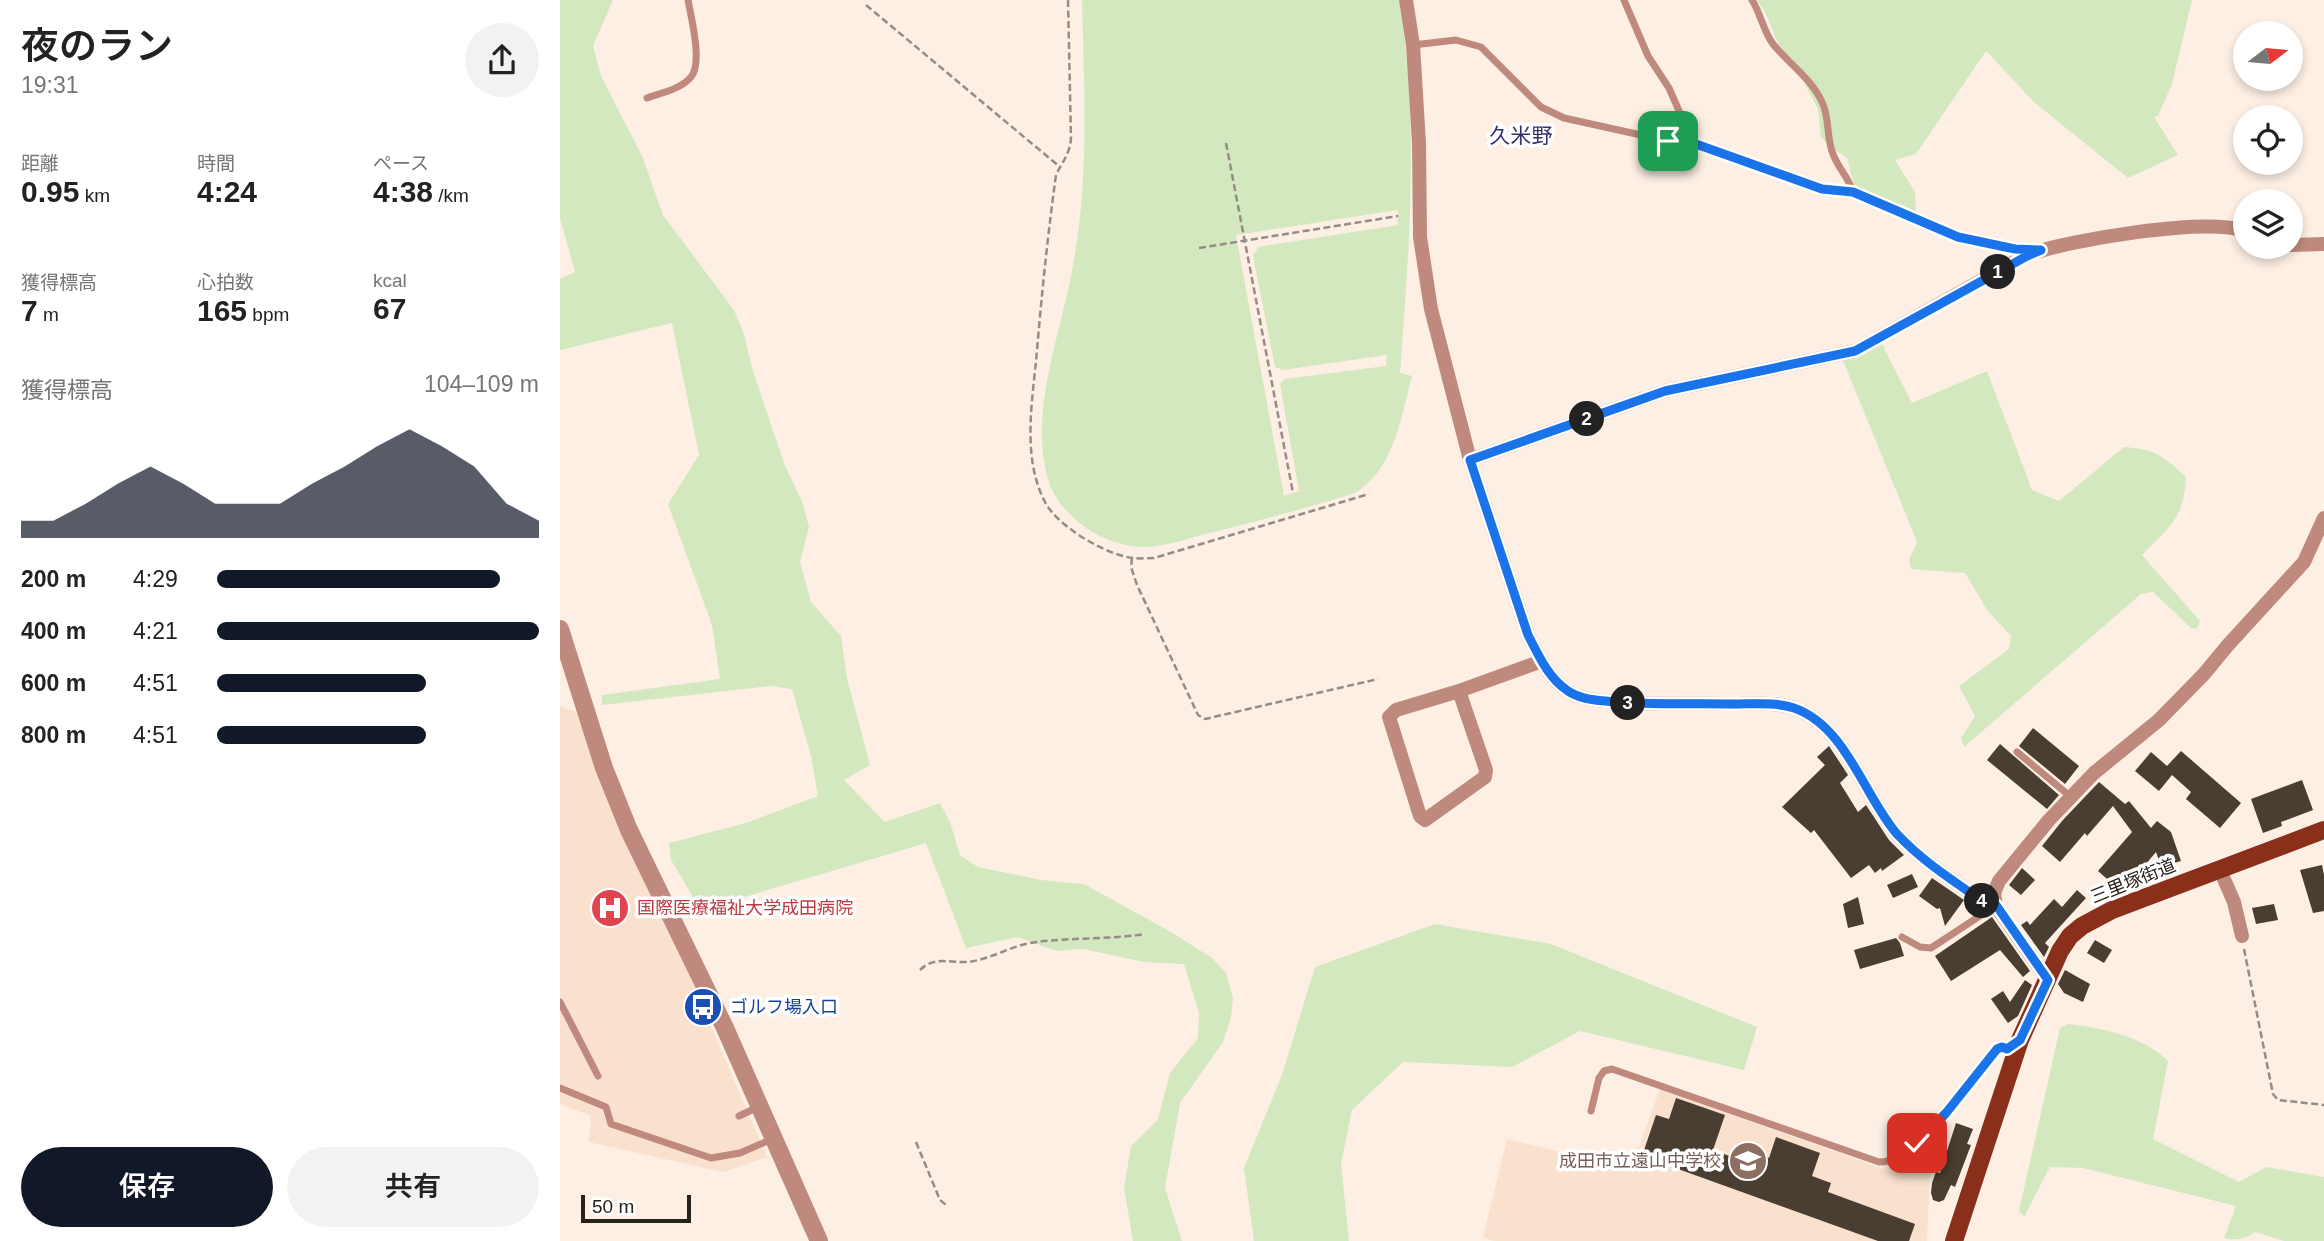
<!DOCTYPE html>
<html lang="ja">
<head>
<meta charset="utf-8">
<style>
  :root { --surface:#fff; --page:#f2f2f2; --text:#222; --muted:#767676; --accent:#111827 }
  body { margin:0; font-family:Helvetica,"Noto Sans JP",sans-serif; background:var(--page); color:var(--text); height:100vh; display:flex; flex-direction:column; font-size:26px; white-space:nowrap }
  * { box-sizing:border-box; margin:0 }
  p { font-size:23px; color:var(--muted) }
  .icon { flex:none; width:38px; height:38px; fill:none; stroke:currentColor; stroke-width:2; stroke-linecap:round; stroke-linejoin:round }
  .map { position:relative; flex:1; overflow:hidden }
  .side { display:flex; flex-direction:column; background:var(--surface); width:560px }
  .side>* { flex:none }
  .needle { width:46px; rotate:74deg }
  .buttons { position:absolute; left:1673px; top:21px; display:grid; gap:14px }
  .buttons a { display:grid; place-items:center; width:70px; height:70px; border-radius:50%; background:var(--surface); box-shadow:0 4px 10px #0003; font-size:35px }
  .scale { position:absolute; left:21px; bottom:18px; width:110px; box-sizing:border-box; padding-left:7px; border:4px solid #28221d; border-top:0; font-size:19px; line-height:24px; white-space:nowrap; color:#28221d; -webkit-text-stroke:5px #fff; paint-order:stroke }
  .pin { position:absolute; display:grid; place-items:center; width:60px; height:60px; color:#fff; margin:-30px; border-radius:14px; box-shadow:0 4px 10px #0006 }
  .km { position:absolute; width:35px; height:35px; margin:-18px; border-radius:50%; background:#222; color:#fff; font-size:19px; line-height:35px; text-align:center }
  .round { display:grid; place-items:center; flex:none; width:74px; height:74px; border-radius:37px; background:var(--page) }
  .head { display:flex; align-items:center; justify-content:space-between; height:119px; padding:0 21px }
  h1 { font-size:38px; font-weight:600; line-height:52px }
  .figures { display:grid; grid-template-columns:repeat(3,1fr); gap:10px; height:119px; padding:7px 21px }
  .figures div { display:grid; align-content:center }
  .figures b { font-size:30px; font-weight:600 }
  .figures small { font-size:19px; font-weight:400 }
  .figures p { font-size:19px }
  .chart { height:196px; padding:14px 21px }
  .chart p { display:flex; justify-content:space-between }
  .chart svg { width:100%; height:126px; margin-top:7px; fill:var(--accent); opacity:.7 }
  .cta { display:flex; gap:14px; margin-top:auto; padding:14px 21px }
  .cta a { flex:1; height:80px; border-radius:42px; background:var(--accent); color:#fff; font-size:28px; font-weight:600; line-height:80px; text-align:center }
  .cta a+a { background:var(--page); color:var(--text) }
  ul { padding:0 21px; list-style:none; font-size:23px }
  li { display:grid; grid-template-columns:112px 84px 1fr; align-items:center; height:52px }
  li i { height:18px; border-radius:9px; background:var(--accent) }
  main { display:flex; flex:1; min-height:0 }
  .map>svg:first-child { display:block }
</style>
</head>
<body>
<main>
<section class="side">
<div class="head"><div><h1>夜のラン</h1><p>19:31</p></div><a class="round"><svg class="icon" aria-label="share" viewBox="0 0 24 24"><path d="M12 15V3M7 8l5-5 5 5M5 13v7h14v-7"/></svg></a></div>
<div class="figures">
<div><p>距離</p><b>0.95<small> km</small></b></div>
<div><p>時間</p><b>4:24</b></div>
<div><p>ペース</p><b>4:38<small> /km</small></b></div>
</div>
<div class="figures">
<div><p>獲得標高</p><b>7<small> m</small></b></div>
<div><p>心拍数</p><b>165<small> bpm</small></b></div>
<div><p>kcal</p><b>67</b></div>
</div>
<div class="chart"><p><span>獲得標高</span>104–109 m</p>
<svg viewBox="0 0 160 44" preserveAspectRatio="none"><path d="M0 44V38L10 38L20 32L30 25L40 19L50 25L60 32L70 32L80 32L90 25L100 19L110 12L120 6L130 12L140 19L150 32L160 38V44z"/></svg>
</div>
<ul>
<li><b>200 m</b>4:29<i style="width:88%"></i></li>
<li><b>400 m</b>4:21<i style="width:100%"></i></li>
<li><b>600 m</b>4:51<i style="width:65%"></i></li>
<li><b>800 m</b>4:51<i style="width:65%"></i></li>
</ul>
<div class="cta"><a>保存</a><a>共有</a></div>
</section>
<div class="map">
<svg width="1764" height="1241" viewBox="0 0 1764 1241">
  <rect width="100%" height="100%" fill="#fdefe4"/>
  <path fill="#f9e1ce" d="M0 706 16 712 207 1157 163 1172 29 1142 31 1116 0 1104Z
    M1100 1089 1335 1173 1356 1153 1370 1174 1367 1241H933L923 1237 947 1139 1071 1169Z"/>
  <path fill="#d4e8c0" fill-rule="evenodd" d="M0 0H53L33 46 41 76 82 156 103 215 174 310 184 334 192 368 225 466 242 501 249 527 240 562 251 602 281 636 287 678 310 765 284 780 325 822 380 803 390 822 400 855 418 867 481 880 524 884 611 932 652 958 666 973 673 998 671 1017 663 1042 620 1103 605 1188 622 1241H573L564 1188 571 1146 598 1119 610 1073 638 1038 639 1013 624 964 584 962 523 949 496 951 458 937 406 948 366 843 141 910 111 860 109 843 186 823 258 796 251 756 232 689 210 686 42 705V695L160 679 152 625 108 504 139 455 112 323 0 350V279L15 272 0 218Z
    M522 0H839C860 124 849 249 840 373L852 376C841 417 834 470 795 493 745 509 693 522 642 535 622 540 600 548 580 547 548 545 513 525 496 497 486 482 483 459 482 441 480 378 506 315 515 254 529 170 524 85 522 0ZM838 210V225L698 247 693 256 715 367 723 370 827 355 826 366 724 379 720 384 739 491 724 496 676 235Z
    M1197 0H1632L1612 84 1598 116 1594 117 1618 155 1568 178 1475 103 1426 51 1356 154 1335 160 1355 192 1356 213 1296 192 1287 158 1269 146 1261 137 1258 109 1238 71 1218 43 1205 12Z
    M1322 344 1352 403 1427 371 1472 490 1499 501 1564 447C1597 450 1602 455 1626 477 1624 519 1609 527 1582 555L1640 621 1637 629 1631 628 1593 592 1581 594 1404 747 1401 738 1415 716 1399 686 1449 649 1451 636 1427 610 1405 573 1351 569 1349 560 1357 542 1282 358Z
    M875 924 991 944 1197 1027 1184 1070 1020 1031 952 1067 843 1062 792 1110 781 1164 789 1241H694L684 1168 722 1075 755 967Z
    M1508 1024C1542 1028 1583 1036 1608 1061L1593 1139 1679 1182 1706 1167 1764 1177V1241H1724L1695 1232C1685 1239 1677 1241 1664 1238L1676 1206 1523 1168 1490 1167 1464 1217 1459 1211 1500 1028Z"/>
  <path fill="#493e31" d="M1473 728 1519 766 1505 784 1459 746Z
    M1440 744 1499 795 1487 809 1427 760Z
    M1269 746 1288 775 1280 783 1298 812 1306 805 1329 840 1344 855 1322 871 1321 868 1315 873 1309 865 1291 878 1254 830 1251 833 1222 807 1265 765 1257 757Z
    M1621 751 1681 803 1660 828 1626 799 1631 792 1612 775 1599 791 1575 771 1591 752 1607 766Z
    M1742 780 1753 810 1721 822 1722 826 1703 833 1691 799Z
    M1539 782 1565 804 1569 801 1591 828 1597 821 1611 832 1621 861 1614 863 1617 873 1605 877 1596 852 1565 889 1559 883 1556 887 1538 871 1572 832 1553 806 1527 836 1525 833 1500 862 1482 846 1502 821Z
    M1762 865 1764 875V911L1753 913 1740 870Z
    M1462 868 1475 880 1461 895 1449 885Z
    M1352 874 1358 887 1333 898 1327 885Z
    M1372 878 1404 900 1385 926 1380 908 1377 909 1359 896Z
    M1517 890 1526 898 1485 943 1489 947 1484 957 1461 925 1467 921 1470 925 1494 899 1502 907Z
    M1298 897 1304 924 1288 928 1283 904Z
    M1714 904 1718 920 1696 924 1692 908Z
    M1432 917 1470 971 1463 977 1440 950 1391 981 1375 956Z
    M1336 938 1340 943 1344 956 1300 969 1294 950Z
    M1535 940 1552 950 1544 963 1527 953Z
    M1505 970 1530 984 1523 1002 1504 993 1498 984Z
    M1465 980 1472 985 1458 1016 1448 1023 1431 999 1443 991 1450 1002Z
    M1116 1098 1165 1115 1153 1150 1194 1165 1198 1154 1209 1158 1216 1137 1260 1153 1252 1176 1271 1183 1268 1192 1355 1224 1349 1241H1318L1082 1156 1096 1115 1109 1119Z
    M1396 1123 1413 1129 1407 1144 1411 1145 1395 1187 1391 1185 1384 1200 1379 1202 1373 1200 1371 1193 1372 1183 1376 1172 1380 1173Z"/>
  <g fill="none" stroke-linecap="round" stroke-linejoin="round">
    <path stroke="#968c84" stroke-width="2.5" stroke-dasharray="7 3.5" stroke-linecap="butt" d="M508 0 511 139C509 156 503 160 496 175 488 233 482 291 477 350 473 399 461 456 485 502 497 526 546 555 573 558 579 559 587 558 594 558L809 494
      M306 5 500 167
      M666 143 733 493
      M639 248 838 216
      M572 558 571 567 577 585 638 715 645 719 818 679
      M1684 949 1713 1094 1718 1100 1764 1105
      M360 970C374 956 390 963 407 962 429 960 449 947 470 943 508 937 546 940 585 934
      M356 1142 380 1200 386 1205"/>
    <path stroke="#bf8a7d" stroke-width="7" d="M1064 0 1088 56 1109 88 1133 143
      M1192 0C1201 14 1203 31 1213 44 1229 64 1251 78 1262 102 1270 118 1266 137 1273 154 1278 168 1289 178 1293 192
      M853 45 896 40 921 47 981 107 1004 118 1108 141 1133 143 1262 189 1293 192 1315 200 1398 237 1422 243 1471 250
      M87 98C101 93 121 89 131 77 143 63 131 17 128 0
      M1457 752 1511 797
      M1342 937 1360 947 1371 948 1435 906
      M0 1002 38 1076
      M0 1088 46 1107 51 1124 151 1158 180 1153 212 1139
      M1031 1111 1039 1078 1044 1071 1052 1069 1319 1162C1361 1162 1410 1077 1437 1049L1442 1047 1447 1049 1454 1044
      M179 1116 198 1107"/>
    <path stroke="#bf8a7d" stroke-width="14" d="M846 0 853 45 859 143 860 237 871 309 910 460 968 635C978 654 988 678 1008 691 1021 700 1038 700 1054 702 1094 705 1136 703 1176 704 1195 704 1216 702 1234 708 1286 726 1304 796 1337 834 1363 862 1394 881 1425 903L1436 906
      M1731 245 1764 244
      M910 460 1105 391 1295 351 1467 255C1509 240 1645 217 1685 231
      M899 691 926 770 925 777 865 820 860 816 829 717 836 710 899 691 982 661
      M1660 870 1674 902 1682 936
      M1488 980 1436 906 1434 893 1439 881 1489 820 1534 773 1599 720 1644 674 1668 645 1744 562 1764 518"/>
    <path stroke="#bf8a7d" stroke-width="18" d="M0 629 44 768 69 830 165 1028 259 1241"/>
    <path stroke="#8a2f1a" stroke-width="18" d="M1394 1241 1460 1040 1500 951 1510 936 1522 926 1552 910 1764 830"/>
  </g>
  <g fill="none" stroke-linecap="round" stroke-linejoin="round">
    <defs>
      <path id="route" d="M1108 141 1133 143 1262 189 1293 192 1398 237 1455 249 1481 250 1467 256 1295 351 1105 391 910 460 968 635C978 654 988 678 1008 691 1021 700 1038 700 1054 702 1094 705 1136 703 1176 704 1195 704 1216 702 1234 708 1286 726 1304 796 1337 834 1363 862 1394 881 1425 903L1436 905 1488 980 1460 1040 1447 1049 1442 1047 1437 1049 1386 1113 1357 1143"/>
    </defs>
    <use href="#route" stroke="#fff" stroke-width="14"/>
    <use href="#route" stroke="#1a73e8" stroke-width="9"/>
  </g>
  <defs>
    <symbol id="hospital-disc" viewBox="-11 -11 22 22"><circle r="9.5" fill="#e0444e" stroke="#fff"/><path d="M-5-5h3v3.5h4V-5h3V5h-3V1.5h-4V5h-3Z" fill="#fff"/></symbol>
    <symbol id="bus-disc" viewBox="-11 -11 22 22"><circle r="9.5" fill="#1a4fb4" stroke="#fff"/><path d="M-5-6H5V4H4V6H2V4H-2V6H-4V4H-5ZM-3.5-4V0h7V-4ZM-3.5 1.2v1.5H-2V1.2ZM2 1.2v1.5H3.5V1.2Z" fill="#fff"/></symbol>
    <symbol id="school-disc" viewBox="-11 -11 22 22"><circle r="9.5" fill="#8d6e63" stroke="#fff"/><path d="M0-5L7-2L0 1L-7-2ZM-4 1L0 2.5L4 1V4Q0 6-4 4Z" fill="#fff"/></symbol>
  </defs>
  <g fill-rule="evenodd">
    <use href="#hospital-disc" x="28" y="886" width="44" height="44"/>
    <use href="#bus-disc" x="121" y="985" width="44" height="44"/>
    <use href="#school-disc" x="1166" y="1139" width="44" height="44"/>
  </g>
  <g text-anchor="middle" stroke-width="7" stroke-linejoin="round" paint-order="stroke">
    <g font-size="18" fill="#28221d" stroke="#fff">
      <text transform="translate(1573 881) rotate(-22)" y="6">三里塚街道</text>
    </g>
    <g font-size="18" fill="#be3a42" stroke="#fff" text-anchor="start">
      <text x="77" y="914">国際医療福祉大学成田病院</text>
    </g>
    <g font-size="18" fill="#164399" stroke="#fff" text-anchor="start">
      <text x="170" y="1013">ゴルフ場入口</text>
    </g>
    <g font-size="18" fill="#785e54" stroke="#fff" text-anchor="end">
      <text x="1161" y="1167">成田市立遠山中学校</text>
    </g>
    <g font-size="21" fill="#31326d" stroke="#fff">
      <text x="961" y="143">久米野</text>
    </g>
  </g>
</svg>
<div class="buttons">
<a><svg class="needle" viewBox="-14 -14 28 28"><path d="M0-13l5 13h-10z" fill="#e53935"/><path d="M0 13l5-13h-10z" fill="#767676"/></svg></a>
<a><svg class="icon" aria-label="locate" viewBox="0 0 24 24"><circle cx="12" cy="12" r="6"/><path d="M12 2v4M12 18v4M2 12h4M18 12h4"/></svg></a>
<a><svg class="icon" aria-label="layers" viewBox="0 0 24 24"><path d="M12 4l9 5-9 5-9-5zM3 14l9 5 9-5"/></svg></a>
</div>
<div class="scale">50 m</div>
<div class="pin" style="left:1108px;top:141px;background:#1e9e55"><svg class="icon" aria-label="arrive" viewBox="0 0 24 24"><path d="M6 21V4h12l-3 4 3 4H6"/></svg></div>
<div class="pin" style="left:1357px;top:1143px;background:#d93025"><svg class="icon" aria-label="check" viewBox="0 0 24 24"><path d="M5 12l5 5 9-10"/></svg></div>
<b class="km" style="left:1438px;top:272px">1</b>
<b class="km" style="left:1027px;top:419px">2</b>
<b class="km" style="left:1068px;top:703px">3</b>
<b class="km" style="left:1422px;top:901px">4</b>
</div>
</main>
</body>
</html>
